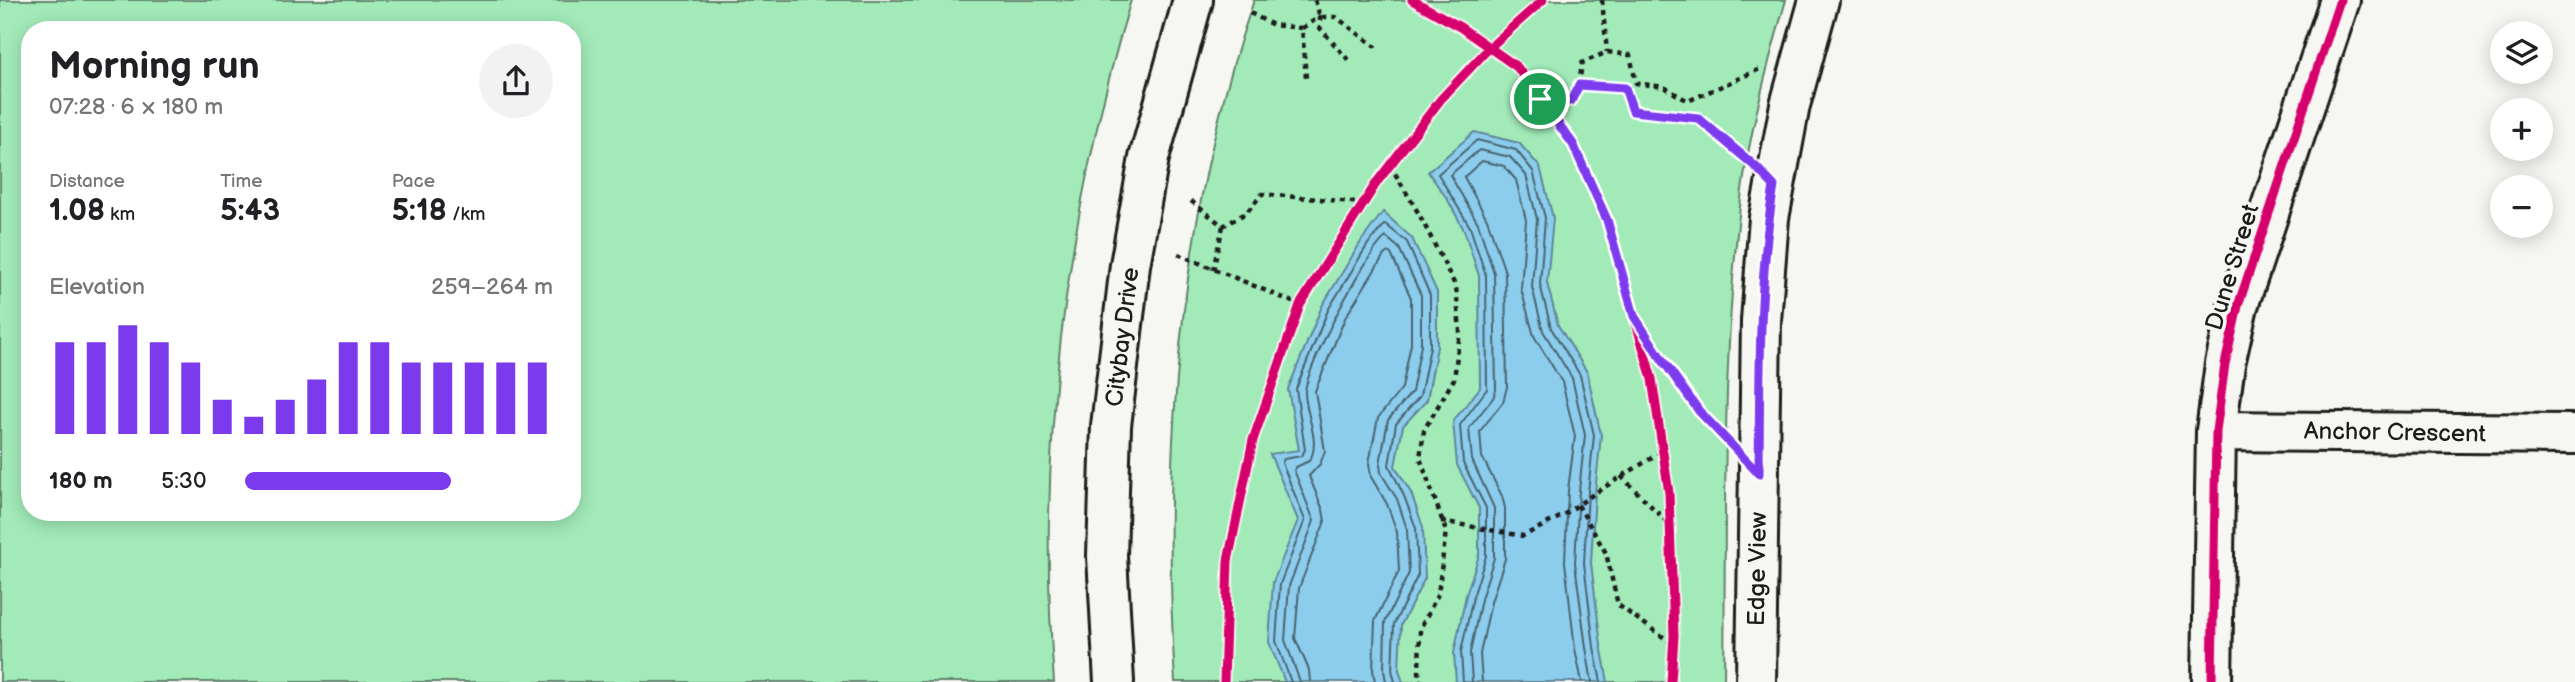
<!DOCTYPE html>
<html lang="en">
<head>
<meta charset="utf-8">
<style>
  :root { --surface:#fff; --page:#f2f2f2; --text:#202124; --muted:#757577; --accent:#7c3aed }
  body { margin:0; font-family:"Balsamiq Sans",sans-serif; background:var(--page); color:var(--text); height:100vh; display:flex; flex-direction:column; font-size:26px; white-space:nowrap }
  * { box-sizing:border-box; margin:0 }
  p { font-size:23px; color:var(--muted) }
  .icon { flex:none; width:38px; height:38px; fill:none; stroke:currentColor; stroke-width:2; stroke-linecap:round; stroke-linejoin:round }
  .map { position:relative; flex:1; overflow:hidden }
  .drawer { position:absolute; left:21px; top:21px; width:560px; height:500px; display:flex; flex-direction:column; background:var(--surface); border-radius:28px; box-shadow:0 4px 18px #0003 }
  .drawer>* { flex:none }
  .fabs { position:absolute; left:2490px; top:21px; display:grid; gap:14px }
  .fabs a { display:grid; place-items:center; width:63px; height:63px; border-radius:50%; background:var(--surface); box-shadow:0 4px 18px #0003; font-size:35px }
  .pin { position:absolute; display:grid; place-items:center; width:60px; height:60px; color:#fff; margin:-30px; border:4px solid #fff; border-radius:50%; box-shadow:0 2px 7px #0007 }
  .round { display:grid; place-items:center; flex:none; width:74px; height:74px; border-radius:37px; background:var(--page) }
  .headline { display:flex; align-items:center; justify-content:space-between; height:119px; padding:0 28px }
  h1 { font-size:38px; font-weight:700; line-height:52px }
  .figures { display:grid; grid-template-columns:repeat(3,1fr); gap:10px; height:119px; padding:7px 28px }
  .figures div { display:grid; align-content:center }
  .figures b { font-size:30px; font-weight:700 }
  .figures small { font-size:19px; font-weight:400 }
  .figures p { font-size:19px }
  .chart { height:196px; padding:14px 28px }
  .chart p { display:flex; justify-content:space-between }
  .chart svg { width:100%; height:126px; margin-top:7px; stroke:var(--accent); stroke-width:6 }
  ul { padding:0 28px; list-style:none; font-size:23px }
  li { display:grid; grid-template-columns:112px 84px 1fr; align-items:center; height:52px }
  li i { height:18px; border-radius:9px; background:var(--accent) }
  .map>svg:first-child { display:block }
</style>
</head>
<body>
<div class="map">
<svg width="2575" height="682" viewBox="0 0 2575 682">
  <rect width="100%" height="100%" fill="#f6f6f2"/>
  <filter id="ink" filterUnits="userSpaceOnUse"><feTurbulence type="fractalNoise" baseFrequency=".0143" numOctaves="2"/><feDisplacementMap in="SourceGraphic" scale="14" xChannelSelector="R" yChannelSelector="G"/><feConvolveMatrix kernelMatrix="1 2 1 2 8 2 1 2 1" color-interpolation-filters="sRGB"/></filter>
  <g filter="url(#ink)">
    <path fill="#a2ebb9" stroke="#5f846a" stroke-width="2" fill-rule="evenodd" d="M0 0H1131C1065 219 1036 453 1054 682H0ZM30 30H572V513H30Z
      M1254 0H1786C1768 62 1751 126 1742 190 1721 353 1726 519 1724 682H1175C1161 452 1178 219 1254 0Z"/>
    <path fill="#8ccded" stroke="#5f8699" stroke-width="2" d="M1474 132 1519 143 1540 167 1553 218 1547 283 1558 325 1587 372 1601 435 1595 493 1591 563 1601 645 1608 682H1456L1454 653 1466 595 1479 555V508L1457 465 1453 421 1480 388 1479 276 1464 230 1448 200 1428 172Z
      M1383 212 1412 238 1437 292V347L1427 400 1403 426 1395 466 1411 493 1423 527 1425 578 1401 625 1399 670 1403 682H1285L1269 642 1273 582 1298 520 1270 454 1299 450 1288 389 1322 306 1362 240Z"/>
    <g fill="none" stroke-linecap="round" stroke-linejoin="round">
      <path stroke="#496370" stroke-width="2" d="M1291 682 1276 641 1280 584 1305 520 1282 463 1284 459 1301 456 1305 450 1296 389 1328 310 1368 244 1385 224 1407 242 1430 295V347L1420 396 1396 424 1389 465 1404 496 1416 528 1418 575 1394 624 1392 670 1395 682
        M1300 682 1285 640 1289 586 1314 521 1294 470 1296 467 1309 461C1322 443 1305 413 1305 393 1304 371 1368 249 1386 237L1399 248 1421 295V345L1412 392 1388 420 1380 464 1381 473 1397 499 1407 529 1409 573 1385 622 1384 670 1386 682
        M1310 682 1309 670 1295 638 1299 588 1325 521 1323 510 1309 476 1320 464 1325 451 1315 391 1345 318 1384 255 1388 252 1391 254 1411 298V344L1402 388 1378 418 1369 463 1371 477 1387 504 1397 532 1399 571 1375 621 1373 670 1375 682
        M1463 682 1461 652 1473 597 1486 556V508L1463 463 1460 425 1487 389 1486 276 1470 227 1438 174 1477 140 1516 150 1533 171 1545 218 1540 284 1551 328 1580 375 1594 435 1588 492 1584 563 1594 647 1601 682
        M1472 682 1470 653 1481 599 1494 558V508L1472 460 1469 428 1493 398 1496 390 1494 273 1478 223 1450 175 1479 150 1510 157 1526 175 1537 219 1532 287 1543 331 1572 378 1585 435 1579 491 1575 563 1586 648 1592 682
        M1482 682 1480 654 1491 602 1505 559V508L1502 496 1482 457 1480 431 1503 402 1507 387 1505 272 1487 219 1464 177 1482 161 1504 166 1516 180 1526 220 1521 289 1534 336 1562 382 1575 436 1568 490 1565 562 1575 649 1582 682"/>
      <defs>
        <path id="minor" d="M2216 431 2575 434
          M1114 682 1107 556 1111 426 1130 265 1149 158 1193 0
          M1756 682 1761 321 1769 218 1790 105 1819 0
          M2212 682 2216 431 2225 364 2238 306 2340 0"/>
      </defs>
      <use href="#minor" stroke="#1c1c1c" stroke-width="44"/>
      <path stroke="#1c1c1c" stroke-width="4.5" stroke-dasharray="5 5" stroke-linecap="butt" d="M1315 0 1320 17H1336L1376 47
        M1602 0 1607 52
        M1250 13 1273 25 1302 28 1306 78
        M1302 28 1320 17V28L1351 63
        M1579 85 1582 63 1607 52 1630 55 1636 83 1664 87 1688 101 1760 69
        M1540 99 1571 101 1579 85 1625 88 1633 111 1698 118 1741 154
        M1390 165 1419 214 1456 287 1460 332 1454 379 1424 430 1420 458 1446 531 1438 594 1420 629 1419 674 1421 682
        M1191 201 1223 226 1246 213 1262 194 1364 203
        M1178 254 1300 305
        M1213 270 1223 226
        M1621 476 1670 525
        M1578 505 1606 553 1618 605 1673 644
        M1441 521 1523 536 1562 516 1595 493 1663 451"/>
      <use href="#minor" stroke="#f6f6f2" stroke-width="38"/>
      <defs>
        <path id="cycleway" d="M1412 0 1460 27 1517 67 1573 144 1607 220 1652 379 1669 493 1674 636 1671 682
          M1646 336 1699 411 1759 474
          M1224 682 1228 561 1253 440 1300 305 1377 182 1441 99 1489 48 1543 0
          M2212 682 2216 431 2225 364 2238 306 2340 0"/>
      </defs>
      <use href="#cycleway" stroke="#f6f6f2" stroke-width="13"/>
      <use href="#cycleway" stroke="#d6006c" stroke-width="9"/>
    </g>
  </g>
  <g fill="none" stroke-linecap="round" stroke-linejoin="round" filter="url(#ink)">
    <defs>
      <path id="route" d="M1579 85 1625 88 1633 111 1698 118 1756 167 1774 186C1758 281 1760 378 1759 474L1699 411 1659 355 1634 316 1607 220 1573 144 1540 99 1571 101Z"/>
    </defs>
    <use href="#route" stroke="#fff" stroke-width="14"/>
    <use href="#route" stroke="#7c3aed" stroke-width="9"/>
  </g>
  <g text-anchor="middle" stroke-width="7" stroke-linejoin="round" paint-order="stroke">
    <g font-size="24" fill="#1c1c1c" stroke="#f6f6f2">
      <text transform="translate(2232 267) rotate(-73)" y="8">Dune Street</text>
      <text transform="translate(1122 337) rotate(-83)" y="8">Citybay Drive</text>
      <text transform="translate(2395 432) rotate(1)" y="8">Anchor Crescent</text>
      <text transform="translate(1757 569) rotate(-89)" y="8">Edge View</text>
    </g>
  </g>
</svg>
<div class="fabs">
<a><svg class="icon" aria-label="layers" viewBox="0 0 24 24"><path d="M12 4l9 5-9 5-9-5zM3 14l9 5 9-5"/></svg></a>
<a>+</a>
<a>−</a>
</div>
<div class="pin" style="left:1540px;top:99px;background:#1e9e55"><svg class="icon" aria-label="arrive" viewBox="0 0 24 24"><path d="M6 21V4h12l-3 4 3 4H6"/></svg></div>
<section class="drawer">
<div class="headline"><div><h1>Morning run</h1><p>07:28 · 6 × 180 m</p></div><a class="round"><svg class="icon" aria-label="share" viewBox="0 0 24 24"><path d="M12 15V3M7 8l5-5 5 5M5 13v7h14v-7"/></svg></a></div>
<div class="figures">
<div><p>Distance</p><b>1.08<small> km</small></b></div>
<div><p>Time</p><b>5:43</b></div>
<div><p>Pace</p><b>5:18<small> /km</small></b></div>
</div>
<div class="chart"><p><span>Elevation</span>259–264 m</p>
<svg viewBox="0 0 160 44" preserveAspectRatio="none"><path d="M5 44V12M15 44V12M25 44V6M35 44V12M45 44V19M55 44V32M65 44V38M75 44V32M85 44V25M95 44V12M105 44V12M115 44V19M125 44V19M135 44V19M145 44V19M155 44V19"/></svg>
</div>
<ul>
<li><b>180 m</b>5:30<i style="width:67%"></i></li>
</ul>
</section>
</div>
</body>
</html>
